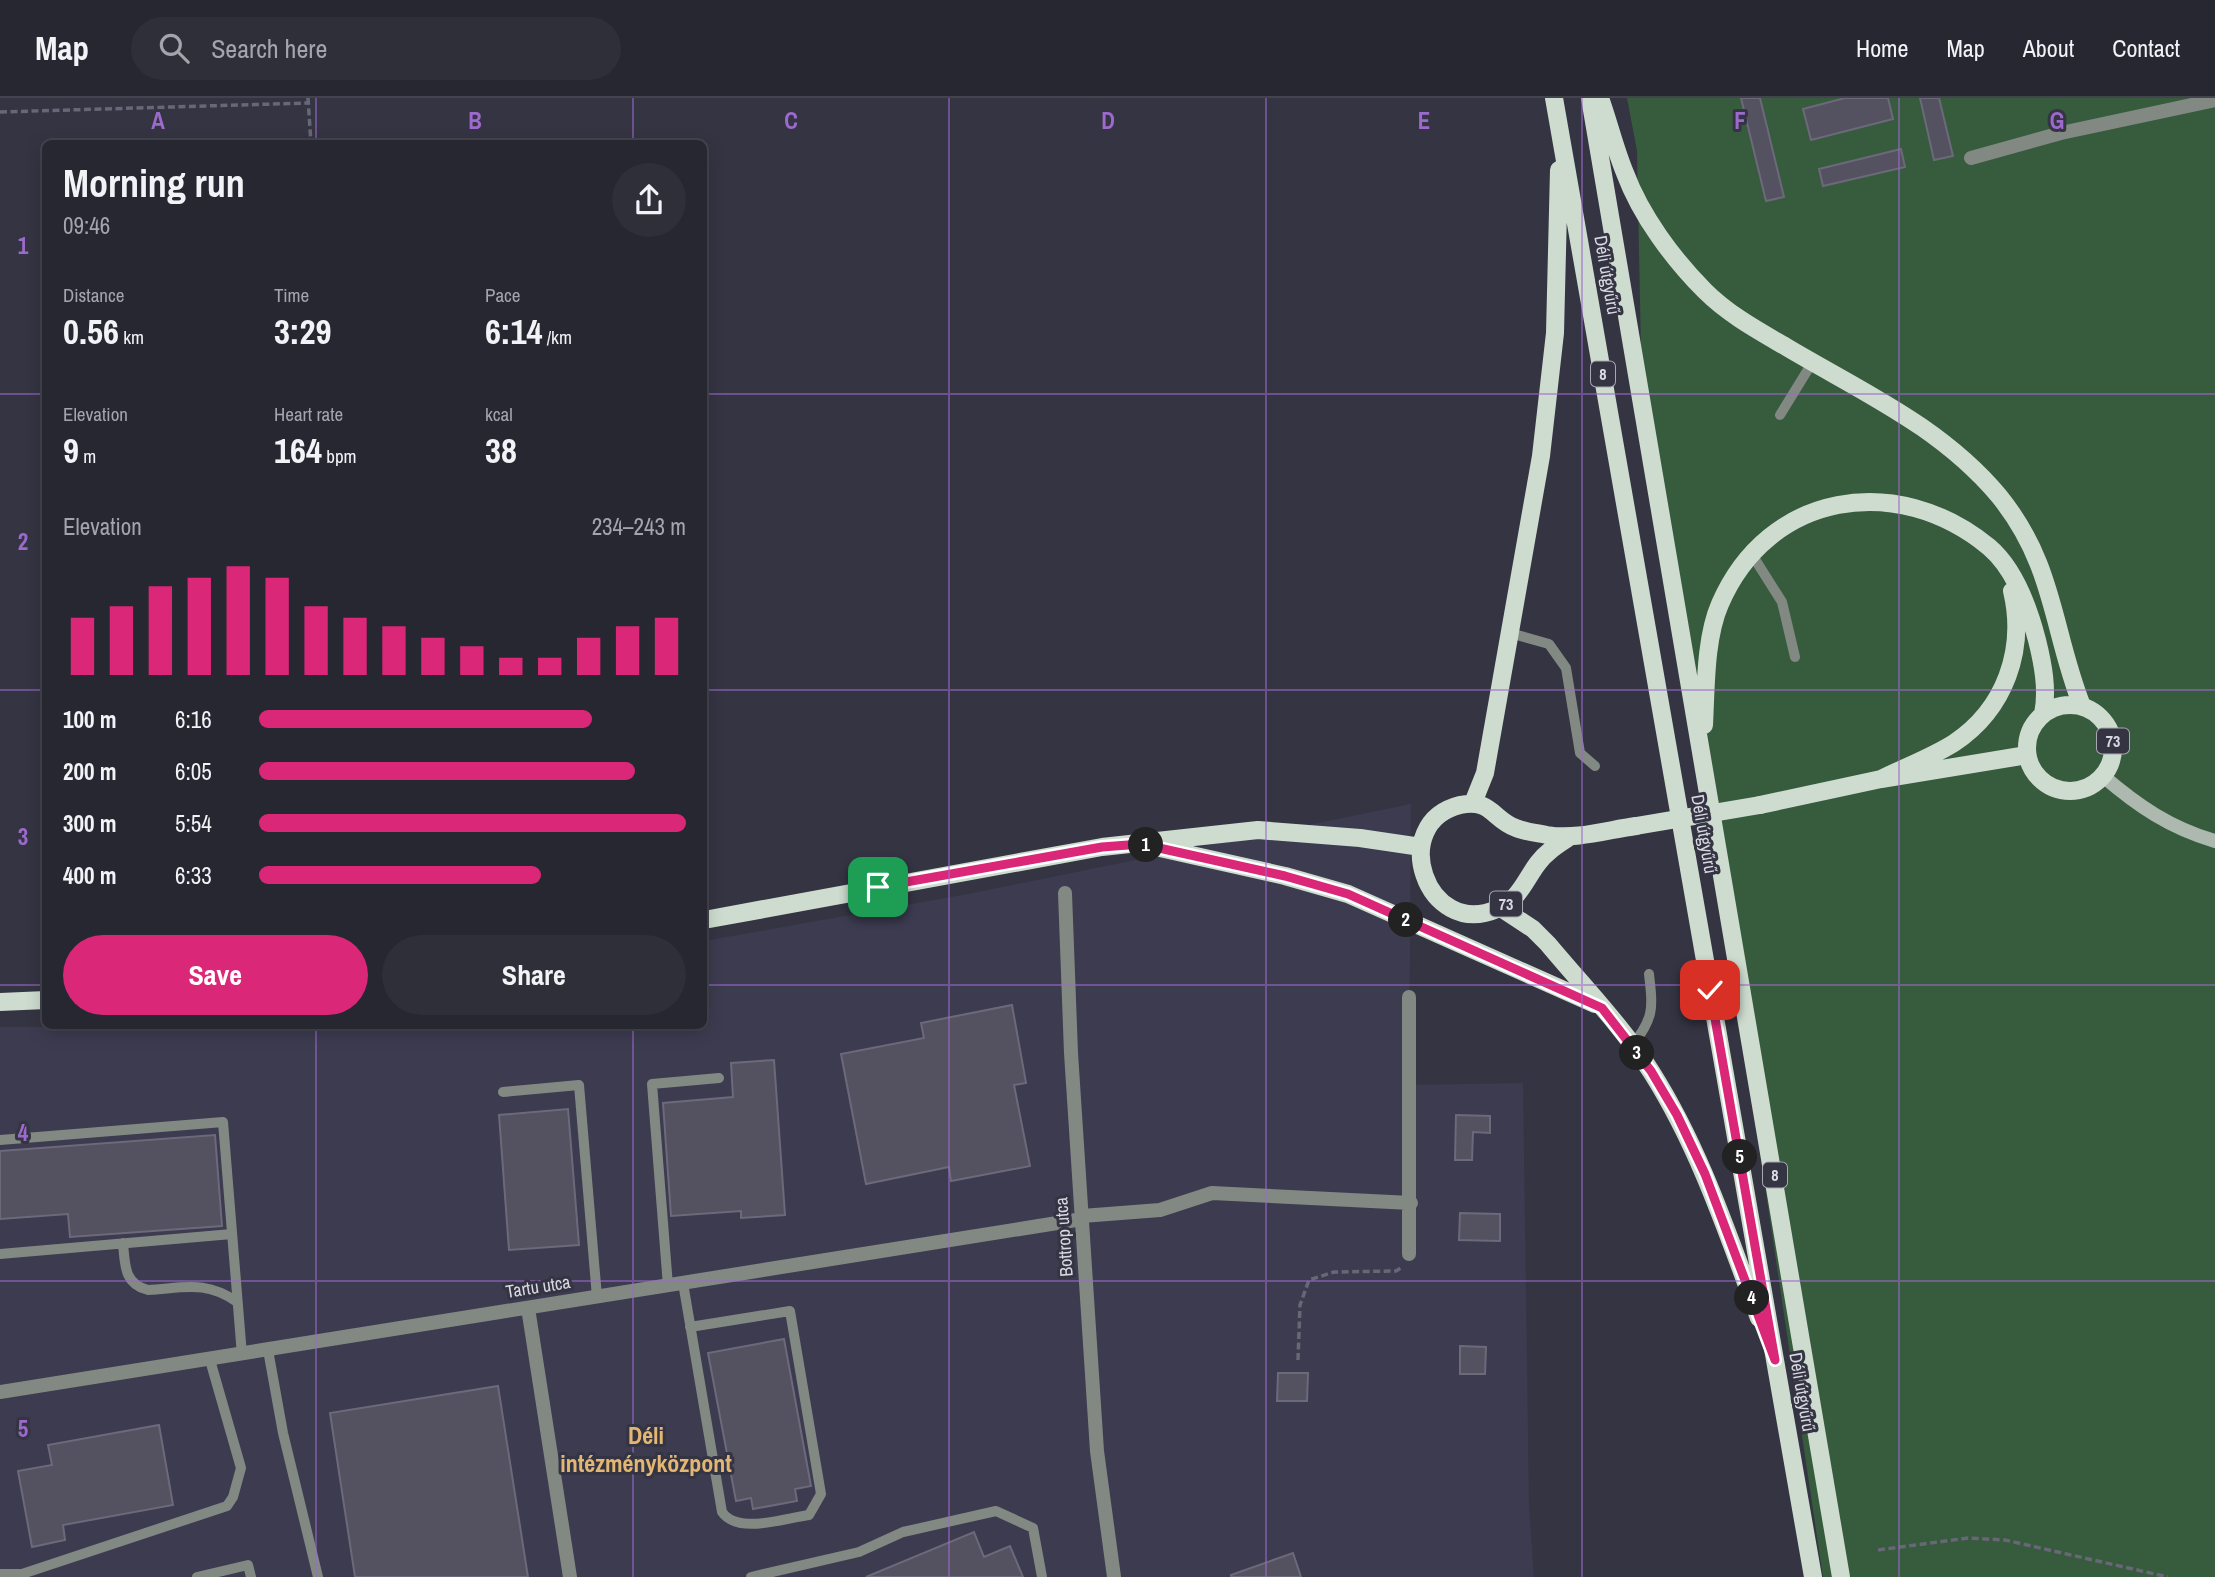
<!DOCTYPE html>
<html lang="en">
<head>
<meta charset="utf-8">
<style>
  :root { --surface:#272732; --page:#2f2f3a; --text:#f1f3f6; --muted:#a4a5ac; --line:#43444d; --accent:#db2777 }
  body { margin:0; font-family:"Archivo Narrow",sans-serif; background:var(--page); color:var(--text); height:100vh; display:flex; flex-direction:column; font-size:26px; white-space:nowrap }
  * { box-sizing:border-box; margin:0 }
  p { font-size:23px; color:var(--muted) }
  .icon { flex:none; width:38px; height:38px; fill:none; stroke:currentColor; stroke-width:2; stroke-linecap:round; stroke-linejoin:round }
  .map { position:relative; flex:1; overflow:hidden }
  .side { position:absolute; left:42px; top:42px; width:665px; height:889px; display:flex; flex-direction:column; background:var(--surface); border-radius:10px; box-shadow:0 4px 18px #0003,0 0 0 2px var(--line) }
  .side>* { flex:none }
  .pin { position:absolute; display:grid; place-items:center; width:60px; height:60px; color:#fff; margin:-30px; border-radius:14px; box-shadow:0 4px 10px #0006 }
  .km { position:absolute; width:35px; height:35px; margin:-18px; border-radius:50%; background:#222; color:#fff; font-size:19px; line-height:35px; text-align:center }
  .round { display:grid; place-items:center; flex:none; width:74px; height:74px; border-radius:37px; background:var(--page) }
  .overview { display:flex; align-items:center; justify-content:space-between; height:119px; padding:0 21px }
  h1 { font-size:38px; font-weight:700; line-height:52px }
  .metrics { display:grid; grid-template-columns:repeat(3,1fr); gap:10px; height:119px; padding:7px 21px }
  .metrics div { display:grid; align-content:center }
  .metrics b { font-size:35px; font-weight:700 }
  .metrics small { font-size:19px; font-weight:400 }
  .metrics p { font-size:19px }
  .chart { height:196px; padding:14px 21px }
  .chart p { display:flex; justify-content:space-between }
  .chart svg { width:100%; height:126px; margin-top:7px; stroke:var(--accent); stroke-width:6 }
  .action { display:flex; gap:14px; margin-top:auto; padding:14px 21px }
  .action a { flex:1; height:80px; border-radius:42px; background:var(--accent); color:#fff; font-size:28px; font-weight:700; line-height:80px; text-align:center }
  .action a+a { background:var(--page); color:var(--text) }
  ul { padding:0 21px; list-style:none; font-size:23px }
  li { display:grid; grid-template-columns:112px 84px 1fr; align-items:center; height:52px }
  li i { height:18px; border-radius:9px; background:var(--accent) }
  header { display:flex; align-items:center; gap:42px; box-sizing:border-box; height:98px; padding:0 35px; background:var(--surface); border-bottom:2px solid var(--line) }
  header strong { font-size:33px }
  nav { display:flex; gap:38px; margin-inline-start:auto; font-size:24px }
  .search { width:490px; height:63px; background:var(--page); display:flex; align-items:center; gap:18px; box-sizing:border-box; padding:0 24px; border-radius:38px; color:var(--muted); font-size:26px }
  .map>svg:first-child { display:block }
</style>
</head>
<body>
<header>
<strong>Map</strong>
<div class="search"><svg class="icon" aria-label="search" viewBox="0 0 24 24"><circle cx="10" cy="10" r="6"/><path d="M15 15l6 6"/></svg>Search here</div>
<nav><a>Home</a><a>Map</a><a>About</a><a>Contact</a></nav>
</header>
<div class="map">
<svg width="2215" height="1479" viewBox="0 0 2215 1479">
  <rect width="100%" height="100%" fill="#343443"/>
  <path fill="#3c3b50" d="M1411 706 1409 987 1523 985 1529 1407 1534 1479H0V929L704 928V843L973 795Z"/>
  <path fill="#375b3d" d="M1627 0H2215V1479H1823L1641 253 1637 53Z"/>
  <path fill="#545161" stroke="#6c697a" stroke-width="2" d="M1741 0H1760L1784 99 1766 103Z
    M1845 0H1888L1893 21 1811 42 1803 11Z
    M1920 0H1939L1953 58 1934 62Z
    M1901 51 1905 69 1823 88 1819 71Z
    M1012 907 1026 985 1014 987 1030 1068 951 1083 949 1069 866 1086 841 956 924 940 921 925Z
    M774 962 785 1117 741 1120V1113L671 1118 663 1005 733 999 731 965Z
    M568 1011 579 1147 509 1152 499 1017Z
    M1456 1017 1490 1018V1035L1473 1034 1472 1062H1455Z
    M215 1037 222 1128 70 1139 68 1116 0 1121V1053Z
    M1460 1115 1500 1116V1143L1459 1142Z
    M784 1241 811 1388 795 1391 797 1403 753 1411 751 1400 736 1403 708 1255Z
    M1460 1248 1486 1249 1485 1276H1460Z
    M1278 1275H1308L1307 1303H1277Z
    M498 1288 528 1479H355L330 1315Z
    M159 1327 173 1407 63 1427 65 1442 32 1449 18 1373 52 1367 48 1347Z
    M974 1434 984 1459 1010 1448 1023 1479H866Z
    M1293 1455 1301 1479H1231V1477Z"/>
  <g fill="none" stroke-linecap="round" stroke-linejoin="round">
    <path stroke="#676775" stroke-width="3.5" stroke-dasharray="7 3.5" stroke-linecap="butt" d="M308 0 311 46
      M0 14 308 5
      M1298 1262 1300 1207 1309 1182 1334 1174 1396 1173 1401 1170
      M1878 1452 1968 1440 2005 1442 2168 1479"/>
    <path stroke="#828983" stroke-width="10" d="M1780 317 1812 265
      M1751 455 1782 504 1795 559
      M1510 535 1549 546 1566 570 1580 655 1595 668
      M1632 948C1654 920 1653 911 1649 876
      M503 994 579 987 597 1199
      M0 1042 223 1024 242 1257
      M123 1145C125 1167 124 1186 148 1192 184 1190 206 1182 237 1204
      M0 1156 232 1136
      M683 1185 722 1414C738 1437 785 1420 809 1417L821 1396 790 1213 690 1229
      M668 1188 652 986 719 980
      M268 1252 283 1335 318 1479
      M0 1476H22L227 1408 233 1399 241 1370 210 1262
      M197 1479 248 1467 251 1479
      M751 1479 859 1454 903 1434 996 1413 1033 1430 1042 1479"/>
    <path stroke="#828983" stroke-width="14" d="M1971 60 2061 35 2215 2
      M1065 795 1071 955 1097 1353 1114 1479
      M1409 899V1156
      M1082 1118 1160 1112 1212 1095 1411 1105
      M528 1210 570 1479
      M0 1294 1082 1121"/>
    <path stroke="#adb8ae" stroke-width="14" d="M2103 678C2138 708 2170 730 2215 743"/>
    <path stroke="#cedccf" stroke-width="18" d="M1554 0 1813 1479
      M1590 0 1841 1479
      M1600 0C1609 25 1615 51 1625 75 1641 118 1673 161 1705 193 1729 217 1759 233 1788 250 1864 295 1941 329 1999 398 2055 467 2052 532 2082 608
      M2027 650a43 43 0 1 1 86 0a43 43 0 1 1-86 0Z
      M1704 627C1706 590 1705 540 1720 506 1768 394 1897 373 1989 449 2015 471 2029 511 2037 542 2043 566 2048 592 2043 616
      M1881 681C1905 669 1932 659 1954 645 2005 611 2026 552 2012 493
      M1473 705 1485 675 1541 358 1555 235 1559 72
      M1760 707 1881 681 2027 657
      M1571 738C1559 746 1547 753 1538 765 1525 782 1519 802 1497 811 1426 842 1387 725 1460 707 1491 700 1493 722 1516 730 1525 734 1537 735 1547 737 1576 742 1607 732 1636 728
      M1151 748 1285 778 1348 796 1595 906
      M1501 810 1533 831 1548 846C1583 888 1623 929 1652 975 1700 1051 1728 1137 1759 1220
      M704 822 1102 749 1258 732 1360 740 1421 749
      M0 904 46 902"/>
    <path stroke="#cedccf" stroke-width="18" d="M1636 728 1760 707"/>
  </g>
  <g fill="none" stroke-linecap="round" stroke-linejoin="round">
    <defs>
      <path id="route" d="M878 789 1102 749 1141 746 1285 778 1348 796 1602 910 1651 973 1677 1017 1705 1076 1775 1262 1710 892"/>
    </defs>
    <use href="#route" stroke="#fff" stroke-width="14"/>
    <use href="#route" stroke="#db2777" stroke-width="9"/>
  </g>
  <path fill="none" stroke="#9c69cc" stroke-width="2" stroke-opacity="0.55" d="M316 0V46M633 0V46M949 0V1479M1266 0V1479M1582 0V1479M1899 0V1479M0 296H46M704 296H2215M0 592H46M704 592H2215M0 887H46M704 887H2215M316 928V1479M633 928V1479M0 1183H2215"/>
  <g text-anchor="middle" stroke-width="6" stroke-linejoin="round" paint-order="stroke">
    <g fill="#343443" stroke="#a8a8b3" stroke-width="2">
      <rect x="1591" y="263.5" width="24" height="25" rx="5"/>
      <rect x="2097" y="630.5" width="32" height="25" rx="5"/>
      <rect x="1490" y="793.5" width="32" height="25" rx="5"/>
      <rect x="1763" y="1064.5" width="24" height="25" rx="5"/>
    </g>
    <g font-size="16" font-weight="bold" fill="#d9d9e3">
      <text x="1603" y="282">8</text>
      <text x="2113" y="649">73</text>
      <text x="1506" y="812">73</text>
      <text x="1775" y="1083">8</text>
    </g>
    <g font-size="18" fill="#d9d9e3" stroke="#343443">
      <text transform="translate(1607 177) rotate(80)" y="6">Déli útgyűrű</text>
      <text transform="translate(1704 736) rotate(80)" y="6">Déli útgyűrű</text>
      <text transform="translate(1064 1139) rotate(-94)" y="6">Bottrop utca</text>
      <text transform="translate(538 1189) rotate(-9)" y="6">Tartu utca</text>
      <text transform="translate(1802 1294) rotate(80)" y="6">Déli útgyűrű</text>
    </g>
    <g font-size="24" font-weight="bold" fill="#e3b773" stroke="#343443">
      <text x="646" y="1346">Déli<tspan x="646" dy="28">intézményközpont</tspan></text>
    </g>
  </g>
  <g font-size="23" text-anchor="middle" font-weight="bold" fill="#9c69cc" stroke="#343443" stroke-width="6" stroke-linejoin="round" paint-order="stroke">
    <text x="158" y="31">A</text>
    <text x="475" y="31">B</text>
    <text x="791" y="31">C</text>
    <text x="1108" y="31">D</text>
    <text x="1424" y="31">E</text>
    <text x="1740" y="31">F</text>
    <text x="2057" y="31">G</text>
    <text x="23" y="156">1</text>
    <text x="23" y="452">2</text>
    <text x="23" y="747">3</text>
    <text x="23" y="1043">4</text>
    <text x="23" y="1339">5</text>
  </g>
</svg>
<div class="pin" style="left:878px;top:789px;background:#1e9e55"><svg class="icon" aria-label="arrive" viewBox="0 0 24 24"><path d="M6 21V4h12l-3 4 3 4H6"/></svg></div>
<div class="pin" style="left:1710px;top:892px;background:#d93025"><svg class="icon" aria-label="check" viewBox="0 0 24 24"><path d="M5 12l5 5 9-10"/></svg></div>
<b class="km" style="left:1146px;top:747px">1</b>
<b class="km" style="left:1406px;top:822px">2</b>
<b class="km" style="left:1637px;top:955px">3</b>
<b class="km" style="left:1752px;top:1200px">4</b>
<b class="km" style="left:1740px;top:1059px">5</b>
<section class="side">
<div class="overview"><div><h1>Morning run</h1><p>09:46</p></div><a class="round"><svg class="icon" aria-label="share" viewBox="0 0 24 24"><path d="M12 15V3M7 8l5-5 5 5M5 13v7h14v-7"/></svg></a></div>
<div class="metrics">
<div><p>Distance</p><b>0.56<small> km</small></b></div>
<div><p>Time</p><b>3:29</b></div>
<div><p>Pace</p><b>6:14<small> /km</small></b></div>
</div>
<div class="metrics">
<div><p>Elevation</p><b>9<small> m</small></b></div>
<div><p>Heart rate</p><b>164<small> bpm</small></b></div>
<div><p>kcal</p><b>38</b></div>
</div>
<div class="chart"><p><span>Elevation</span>234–243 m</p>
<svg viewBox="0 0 160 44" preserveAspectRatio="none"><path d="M5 44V24M15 44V20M25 44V13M35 44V10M45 44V6M55 44V10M65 44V20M75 44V24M85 44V27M95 44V31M105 44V34M115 44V38M125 44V38M135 44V31M145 44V27M155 44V24"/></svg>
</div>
<ul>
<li><b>100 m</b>6:16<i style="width:78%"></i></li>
<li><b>200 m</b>6:05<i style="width:88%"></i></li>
<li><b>300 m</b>5:54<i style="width:100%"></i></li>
<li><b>400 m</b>6:33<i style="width:66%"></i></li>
</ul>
<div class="action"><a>Save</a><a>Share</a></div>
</section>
</div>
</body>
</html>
